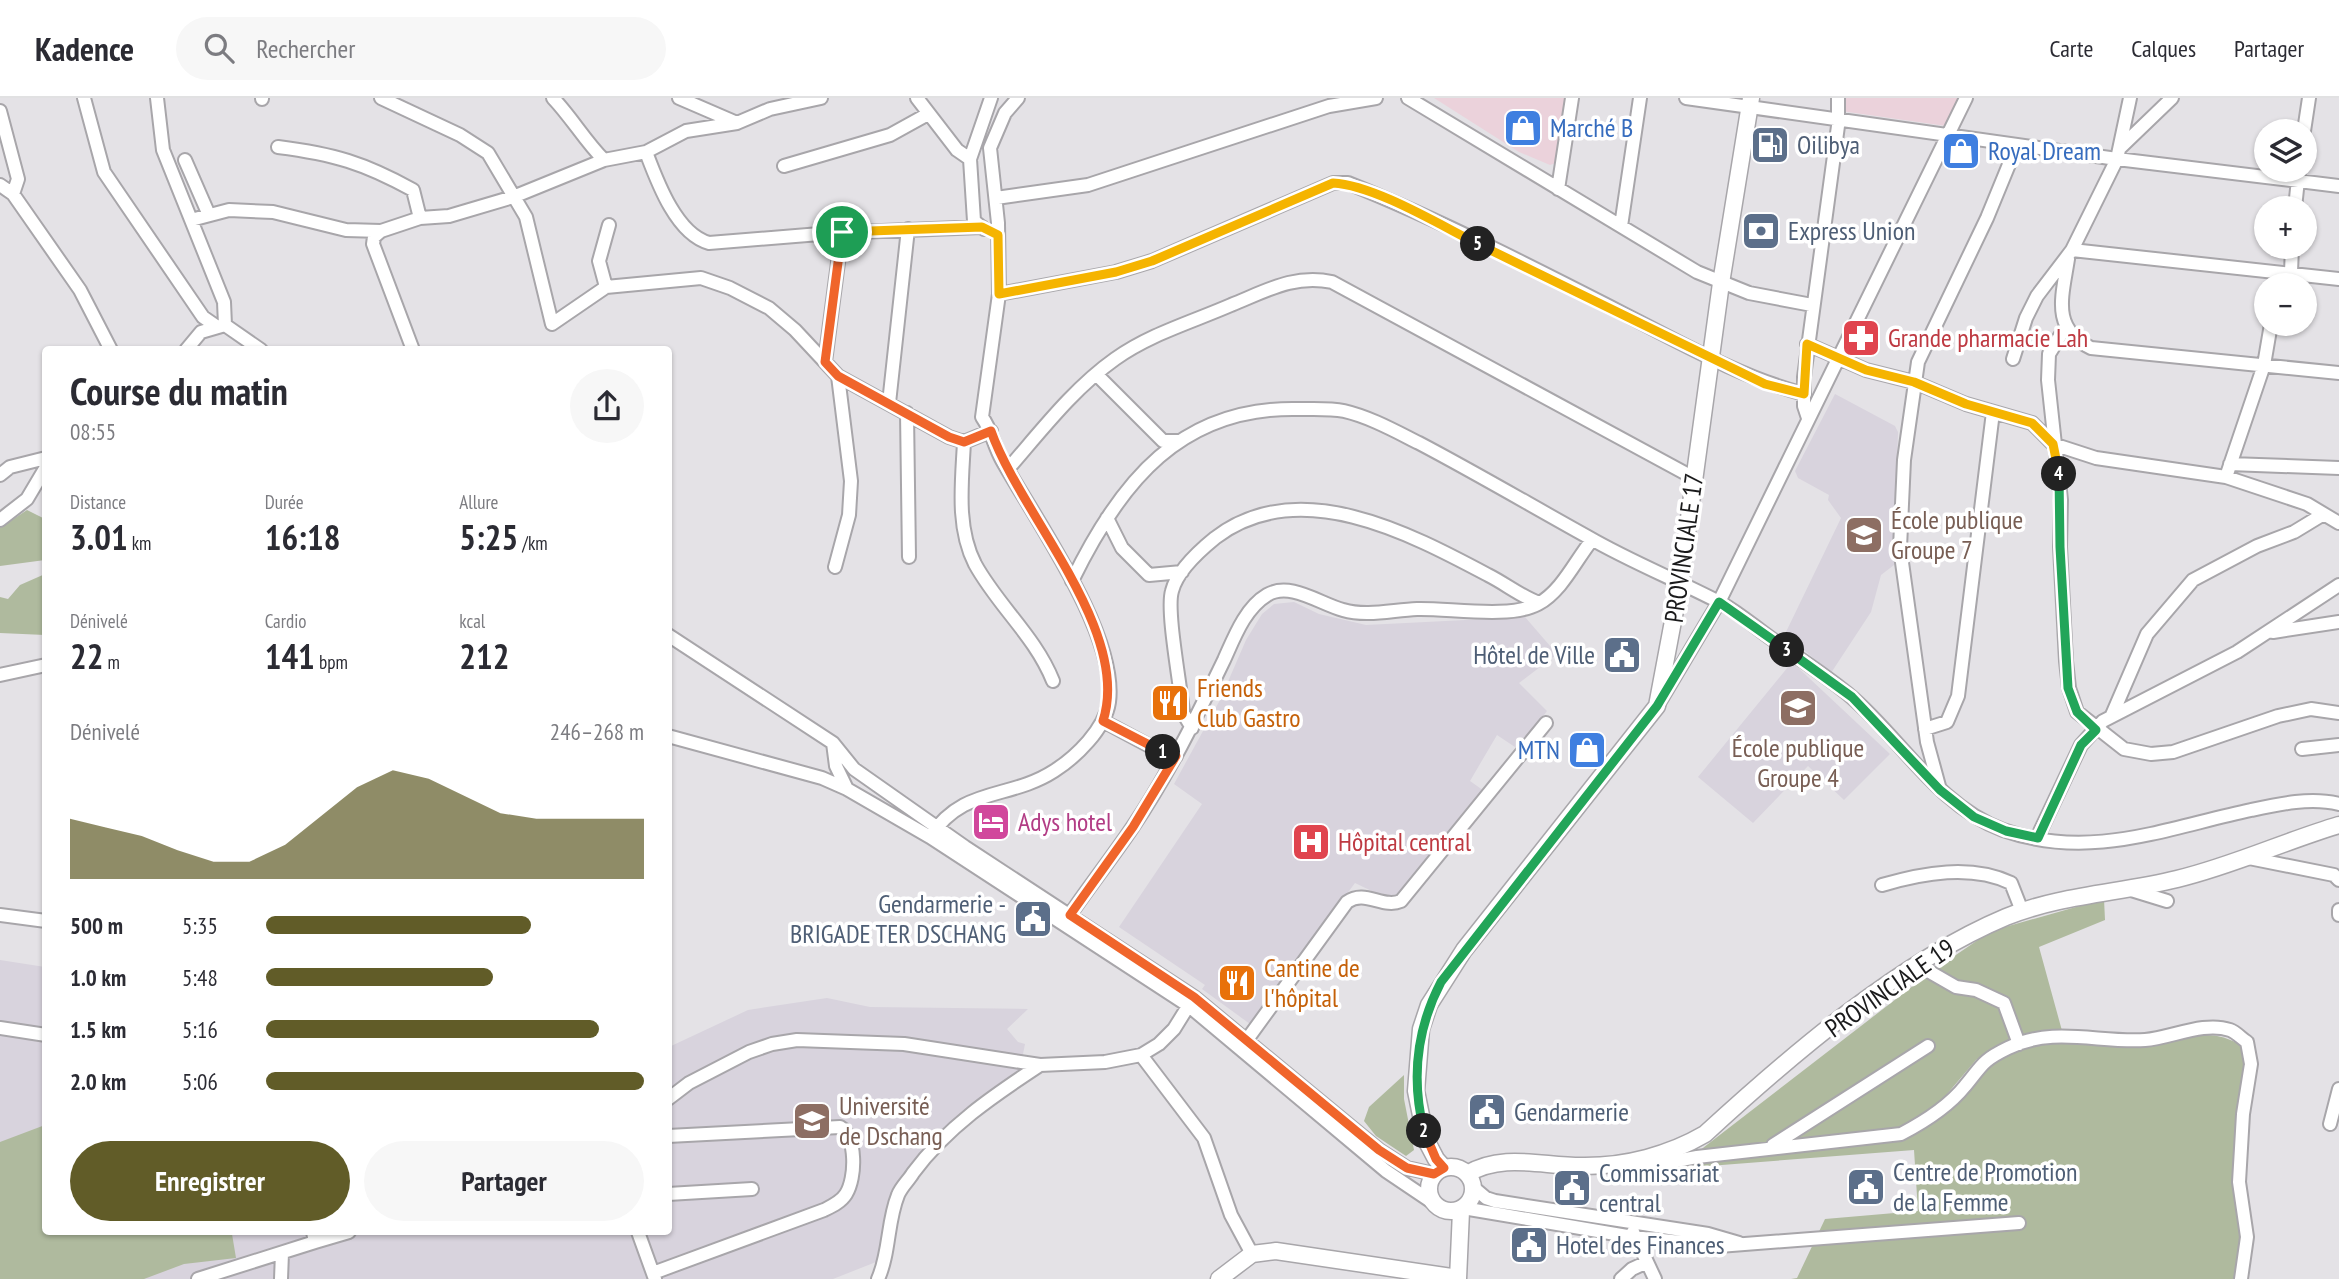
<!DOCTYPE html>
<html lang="fr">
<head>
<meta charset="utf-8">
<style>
  :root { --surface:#fff; --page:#f7f7f7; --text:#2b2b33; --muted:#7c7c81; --line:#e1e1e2; --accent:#615c28 }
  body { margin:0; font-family:"PT Sans Narrow",sans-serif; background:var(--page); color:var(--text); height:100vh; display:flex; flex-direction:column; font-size:26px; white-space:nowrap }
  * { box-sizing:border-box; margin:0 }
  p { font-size:23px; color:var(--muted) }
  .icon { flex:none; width:38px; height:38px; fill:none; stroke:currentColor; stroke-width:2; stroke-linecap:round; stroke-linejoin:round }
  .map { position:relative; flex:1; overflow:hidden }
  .details { position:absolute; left:42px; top:248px; width:630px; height:889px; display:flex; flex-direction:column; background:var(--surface); border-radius:7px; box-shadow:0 2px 5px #0004 }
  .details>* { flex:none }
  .fabs { position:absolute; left:2254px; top:21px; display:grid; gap:14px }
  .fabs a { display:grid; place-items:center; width:63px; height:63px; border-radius:50%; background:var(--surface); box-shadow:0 2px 5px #0004; font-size:35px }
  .pin { position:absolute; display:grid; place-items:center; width:60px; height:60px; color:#fff; margin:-30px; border:4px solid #fff; border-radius:50%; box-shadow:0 2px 7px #0007 }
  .km { position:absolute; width:35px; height:35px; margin:-18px; border-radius:50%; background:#222; color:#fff; font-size:19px; line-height:35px; text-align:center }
  .round { display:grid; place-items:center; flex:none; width:74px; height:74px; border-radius:37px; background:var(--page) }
  .summary { display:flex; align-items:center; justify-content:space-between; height:119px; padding:0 28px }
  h1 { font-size:38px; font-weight:700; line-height:52px }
  .stats { display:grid; grid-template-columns:repeat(3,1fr); gap:10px; height:119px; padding:7px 28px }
  .stats div { display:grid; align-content:center }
  .stats b { font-size:35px; font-weight:700 }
  .stats small { font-size:19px; font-weight:400 }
  .stats p { font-size:19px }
  .chart { height:196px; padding:14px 28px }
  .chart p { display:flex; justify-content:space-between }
  .chart svg { width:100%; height:126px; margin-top:7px; fill:var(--accent); opacity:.7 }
  .cta { display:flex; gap:14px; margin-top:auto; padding:14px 28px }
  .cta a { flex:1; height:80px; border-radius:42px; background:var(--accent); color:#fff; font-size:28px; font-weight:700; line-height:80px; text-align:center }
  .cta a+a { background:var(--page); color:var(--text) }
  ul { padding:0 28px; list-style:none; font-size:23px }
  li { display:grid; grid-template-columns:112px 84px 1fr; align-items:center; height:52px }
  li i { height:18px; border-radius:9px; background:var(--accent) }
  header { display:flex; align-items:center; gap:42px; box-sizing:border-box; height:98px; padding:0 35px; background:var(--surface); border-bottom:2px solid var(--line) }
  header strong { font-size:33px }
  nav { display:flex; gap:38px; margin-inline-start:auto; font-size:24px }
  .search { width:490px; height:63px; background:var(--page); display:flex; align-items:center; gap:18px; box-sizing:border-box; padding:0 24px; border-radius:38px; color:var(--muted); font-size:26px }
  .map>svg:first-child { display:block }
</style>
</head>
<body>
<header>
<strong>Kadence</strong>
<div class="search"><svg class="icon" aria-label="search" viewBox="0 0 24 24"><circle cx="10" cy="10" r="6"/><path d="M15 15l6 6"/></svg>Rechercher</div>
<nav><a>Carte</a><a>Calques</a><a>Partager</a></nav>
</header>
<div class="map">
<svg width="2339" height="1181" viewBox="0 0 2339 1181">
  <rect width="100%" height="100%" fill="#e4e2e6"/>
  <path fill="#ebd2db" d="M1434 0H1569L1561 63 1550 67 1519 54Z
    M1842 0H1961L1946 28 1841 13Z"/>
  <path fill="#d8d3dd" d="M1835 296 1895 328 1898 334 1894 467 1881 477 1871 514 1831 575 1785 536 1841 420 1828 402 1829 397 1798 380 1795 373Z
    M1294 504 1319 516 1366 527 1525 519 1557 556 1519 585 1547 613 1518 651 1497 637 1470 683 1487 695 1395 800 1380 797 1355 785 1250 926 1202 891 1205 887 1119 829 1202 706 1174 686 1220 602 1246 542 1262 516 1274 506Z
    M1792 564 1890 656 1844 702 1808 668 1753 725 1698 679Z
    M0 862 45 869 46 1134H668L669 949 748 912 827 900 870 909 1028 911 1007 931 1018 944 1025 946 1019 976 939 1037 892 1091 876 1164 833 1181H0Z"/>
  <path fill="#afba9e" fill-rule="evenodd" d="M27 412 45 421V462L0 468V430Z
    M45 476V537L0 535V499L8 501 20 487Z
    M2104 801 2105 822 2039 849 2064 940C2091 942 2118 946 2145 946 2186 946 2203 924 2244 949L2246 966 2233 1083 2243 1137 2234 1181H1791L1797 1180 1825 1121 1918 1113 1914 1052 1683 1070 1679 1058 1699 1053 1931 874 1991 833ZM2050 932 2063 940 2010 954 1980 971 1910 1037 1908 1026 1942 1002 1976 962 2009 944Z
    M1404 977V1001L1414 1052 1406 1058 1376 1038 1364 1023 1369 1009Z
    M45 1027 46 1134H237L232 1136 236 1160 184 1166 144 1181H0V1044Z"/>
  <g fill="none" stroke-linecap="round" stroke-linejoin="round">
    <defs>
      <path id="minor" d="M84 0 104 74 203 219 216 228
        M157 0 163 52 224 204 225 227
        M381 0 460 37 488 55 526 119 552 226 606 189 701 180 730 190 769 210 795 232 838 278 949 339 964 344 991 333
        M553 0C572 20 585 43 604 62
        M679 0 737 25
        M917 0 957 52 970 61
        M1408 0 1697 174 1749 195 1812 207
        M1686 0 2117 61 2130 0
        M262 1V0
        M0 13 18 81 13 96
        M2304 33 2309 0
        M278 49C334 56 364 65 413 92L420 120
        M2120 50 2172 0
        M646 54 686 33 737 25 770 11 821 0
        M185 62 209 117
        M784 68 890 37 928 16
        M0 87 13 96 80 192 111 252
        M1558 91 1572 0
        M996 100 1088 87 1329 8 1376 0
        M2295 110 2299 72
        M191 122 229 112 273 114 346 132 381 133 420 120 449 118 513 99 604 62 646 54C657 83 676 136 709 145L832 135 982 129
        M1621 128 1640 0
        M984 131 974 123 970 61 991 0
        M381 133 374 139 373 146 413 252
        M2072 152 2339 181
        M2068 161C2062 200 2051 230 2091 250L2339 275
        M2286 187 2291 174 2292 149
        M606 189 599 163 609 127
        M999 196 1116 174 1152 163 1333 85H1348C1442 123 1534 170 1624 216 1683 246 1740 279 1804 296
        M2065 230 2049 256 2048 282 2061 402 2060 449 2066 563 2069 590 2077 614 2124 651 2151 656 2173 654 2278 618 2311 611 2339 615
        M1807 246 1866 272 1914 284 1966 306 2032 325 2053 346 2096 360 2226 379 2307 406 2339 425
        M186 252 201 234 225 227 261 252
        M2013 261 2026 220 2037 198 2072 152 2117 61 2339 88
        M825 264 842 134
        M1096 276 1163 343H1178
        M889 305 908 131
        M907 315 909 459
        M1808 320 1804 308V279L1838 28V0
        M964 344C962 384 956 429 975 466 998 508 1035 538 1053 583
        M2230 366 2339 370
        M1008 371C1041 333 1074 290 1115 261 1150 236 1192 224 1231 207 1266 193 1294 176 1332 184L1694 380
        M0 377 10 369 46 360
        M2226 379 2264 267 2271 226
        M1107 420 1122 450 1149 477 1182 474
        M0 422 27 401 46 369
        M835 469 849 417 851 383 838 278
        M1072 483C1120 384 1181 308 1299 311 1313 311 1330 310 1344 313 1370 319 1395 333 1419 345 1476 375 1532 408 1588 439 1631 464 1677 482 1721 505 1741 516 1757 531 1776 544 1800 561 1825 577 1848 596 1901 640 1936 707 2003 732 2090 763 2166 730 2251 712 2279 706 2311 699 2339 706
        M2273 534 2339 524
        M668 537 833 645 854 671 965 749 1194 899 1379 1052 1407 1070 1434 1076
        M0 577 46 567
        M1659 605 1719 504 1966 0
        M2112 617 2147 536 2193 482 2257 448 2294 434 2322 417
        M1103 623 1159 653 1176 658
        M1192 630 1183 615C1181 589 1166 513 1172 493 1177 473 1199 453 1215 440 1298 376 1409 435 1488 477 1506 486 1520 498 1539 505
        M1925 631 1947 624 1958 598 1993 314
        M668 638 822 680 847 691
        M833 645 836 668 847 691 930 739 1189 908 1386 1073 1432 1104
        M2302 651 2339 647
        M1939 688 1927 644 1900 450 1904 362 1918 264 1987 120 2017 47
        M930 739C963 688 1009 702 1054 673 1076 659 1105 631 1109 604 1118 537 1035 421 1002 362 994 348 992 333 982 319L999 196 998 125 990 50 1005 15 1018 0
        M2037 740 2081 647 2103 623 2237 554 2339 487
        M2249 760 2334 777 2339 782
        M1882 787C1923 775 1971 766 2011 785L2022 813
        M2128 791 2167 803
        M2339 812V817
        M0 817 46 823
        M1067 821C1088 790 1111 761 1132 730 1168 677 1196 620 1224 562 1234 540 1245 510 1267 497 1290 483 1320 506 1343 512 1367 519 1392 512 1417 511 1449 510 1510 521 1538 506 1562 493 1575 463 1592 442
        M1916 866 1956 889 1976 892 2004 905 2019 946
        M0 930 46 937
        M1246 943 1347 804C1365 791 1383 811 1401 803L1546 625
        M1141 957 1204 1040 1231 1117 1252 1156
        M668 1001 689 985 749 954 772 946 797 942 904 946 1040 967 1105 964 1141 957 1159 946 1174 931 1192 902
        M2330 1026 2339 991
        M1773 1047 1928 948
        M1626 1066 1643 1069 1697 1059 1901 1036C1924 1024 1949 1008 1965 988 1982 968 1981 963 2008 950 2053 928 2098 945 2145 942 2171 940 2204 923 2230 932 2236 934 2242 941 2247 944L2251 966 2243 1016 2239 1084 2247 1139 2241 1181
        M1473 1089 1486 1100 1495 1103 1708 1136 1739 1145
        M668 1096 752 1091
        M1463 1110 1633 1139 1719 1148 2019 1125
        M313 1134 315 1144 349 1134
        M638 1134 655 1181
        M1633 1134 1655 1181
        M653 1175 824 1112C832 1108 841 1104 846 1096 856 1080 857 1039 840 1029L668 1038
        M198 1181 315 1144
        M281 1181 282 1155
        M878 1181C890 1154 887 1124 898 1097 901 1089 909 1082 913 1075 947 1029 993 998 1040 967
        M1621 1181 1632 1171 1645 1165"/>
      <path id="major" d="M1429 1091a22 22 0 1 1 44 0a22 22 0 1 1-44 0Z
        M1444 1070 1436 1061 1426 1042 1416 993 1421 931 1429 907 1464 852 1657 608 1680 486 1721 185 1751 0
        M1467 1076C1504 1054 1544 1069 1585 1068 1626 1068 1669 1057 1705 1036 1790 958 1899 864 2006 819 2060 797 2121 795 2177 781 2232 768 2285 743 2339 727
        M1219 1181 1252 1156 1276 1153 1458 1180
        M1458 1181 1461 1113"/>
    </defs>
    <use href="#minor" stroke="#a8a6aa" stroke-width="16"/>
    <use href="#major" stroke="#a8a6aa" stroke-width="19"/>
    <use href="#minor" stroke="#fff" stroke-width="12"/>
    <use href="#major" stroke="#fff" stroke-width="16"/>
  </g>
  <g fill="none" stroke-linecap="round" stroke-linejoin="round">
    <defs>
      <path id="split-1" d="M842 134 825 264 838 278 949 339 964 344 991 333C1020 416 1132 533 1103 623L1163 654"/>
      <path id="split-2" d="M1163 654 1176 658 1133 729 1070 817 1194 899 1379 1052 1407 1070 1434 1076 1444 1070 1436 1061 1424 1033"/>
      <path id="split-3" d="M1424 1033C1411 981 1416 932 1441 884L1657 608 1719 504 1787 552"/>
      <path id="split-4" d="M1787 552 1852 599 1940 692 1974 719 2006 733 2038 740 2081 647 2096 632 2077 614 2068 590 2060 449 2059 376"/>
      <path id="split-5" d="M1478 146 1765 286 1804 296 1807 246 1866 272 1914 284 1966 306 2032 325 2053 346 2059 376"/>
      <path id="split-6" d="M842 134 982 129 998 137 999 196 1116 174 1152 163 1333 85C1374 87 1440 127 1478 146"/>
    </defs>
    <use href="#split-1" stroke="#fff" stroke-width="14"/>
    <use href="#split-2" stroke="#fff" stroke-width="14"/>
    <use href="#split-3" stroke="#fff" stroke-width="14"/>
    <use href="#split-4" stroke="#fff" stroke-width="14"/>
    <use href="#split-5" stroke="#fff" stroke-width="14"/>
    <use href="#split-6" stroke="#fff" stroke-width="14"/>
    <use href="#split-1" stroke="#f0652b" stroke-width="9"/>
    <use href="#split-2" stroke="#f0652b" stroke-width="9"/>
    <use href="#split-3" stroke="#22a559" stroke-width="9"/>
    <use href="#split-4" stroke="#22a559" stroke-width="9"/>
    <use href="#split-5" stroke="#f5b400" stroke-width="9"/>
    <use href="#split-6" stroke="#f5b400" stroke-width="9"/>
  </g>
  <defs>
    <symbol id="shop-square" viewBox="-11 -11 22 22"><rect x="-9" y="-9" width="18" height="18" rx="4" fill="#3f7fe0" stroke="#fff"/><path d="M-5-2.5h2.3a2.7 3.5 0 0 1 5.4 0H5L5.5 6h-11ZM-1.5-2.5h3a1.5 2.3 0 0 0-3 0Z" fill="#fff"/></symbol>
    <symbol id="fuel-square" viewBox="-11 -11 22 22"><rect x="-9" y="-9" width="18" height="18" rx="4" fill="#5c6f8a" stroke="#fff"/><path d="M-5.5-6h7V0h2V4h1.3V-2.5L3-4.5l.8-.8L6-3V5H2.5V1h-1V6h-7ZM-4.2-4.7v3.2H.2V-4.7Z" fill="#fff"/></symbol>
    <symbol id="bank-square" viewBox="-11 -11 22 22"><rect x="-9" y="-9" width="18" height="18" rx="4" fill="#5c6f8a" stroke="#fff"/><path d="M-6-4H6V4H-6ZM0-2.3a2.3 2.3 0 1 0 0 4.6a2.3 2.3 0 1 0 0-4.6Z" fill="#fff"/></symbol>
    <symbol id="pharmacy-square" viewBox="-11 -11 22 22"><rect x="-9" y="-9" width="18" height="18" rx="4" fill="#e0444e" stroke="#fff"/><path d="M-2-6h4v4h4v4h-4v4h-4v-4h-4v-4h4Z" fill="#fff"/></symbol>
    <symbol id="school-square" viewBox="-11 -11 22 22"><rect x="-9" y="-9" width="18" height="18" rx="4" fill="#8d6e63" stroke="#fff"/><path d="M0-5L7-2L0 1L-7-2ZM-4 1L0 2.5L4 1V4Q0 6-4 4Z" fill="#fff"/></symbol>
    <symbol id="civic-square" viewBox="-11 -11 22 22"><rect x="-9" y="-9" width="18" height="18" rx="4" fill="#5c6f8a" stroke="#fff"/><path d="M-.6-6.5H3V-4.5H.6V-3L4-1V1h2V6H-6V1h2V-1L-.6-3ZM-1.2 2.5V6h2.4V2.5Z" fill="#fff"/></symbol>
    <symbol id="restaurant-square" viewBox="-11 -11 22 22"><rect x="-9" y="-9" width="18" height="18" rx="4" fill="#e8710a" stroke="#fff"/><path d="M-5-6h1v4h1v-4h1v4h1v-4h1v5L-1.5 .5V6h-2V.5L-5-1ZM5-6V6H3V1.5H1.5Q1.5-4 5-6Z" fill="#fff"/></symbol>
    <symbol id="hotel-square" viewBox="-11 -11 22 22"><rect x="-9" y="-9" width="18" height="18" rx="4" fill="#d1479c" stroke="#fff"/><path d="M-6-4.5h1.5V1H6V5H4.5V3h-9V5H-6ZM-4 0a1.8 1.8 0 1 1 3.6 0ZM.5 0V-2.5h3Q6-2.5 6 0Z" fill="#fff"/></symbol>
    <symbol id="hospital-square" viewBox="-11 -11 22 22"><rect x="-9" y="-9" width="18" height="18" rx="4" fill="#e0444e" stroke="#fff"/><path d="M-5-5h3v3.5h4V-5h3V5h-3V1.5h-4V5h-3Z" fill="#fff"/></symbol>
    <symbol id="university-square" viewBox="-11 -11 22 22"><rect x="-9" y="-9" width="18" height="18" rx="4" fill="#8d6e63" stroke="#fff"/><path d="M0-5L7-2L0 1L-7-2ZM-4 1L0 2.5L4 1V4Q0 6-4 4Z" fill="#fff"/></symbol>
  </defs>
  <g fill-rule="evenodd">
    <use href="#shop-square" x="1501" y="8" width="44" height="44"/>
    <use href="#fuel-square" x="1748" y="25" width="44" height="44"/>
    <use href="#shop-square" x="1939" y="31" width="44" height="44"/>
    <use href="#bank-square" x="1739" y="111" width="44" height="44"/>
    <use href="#pharmacy-square" x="1839" y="218" width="44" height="44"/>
    <use href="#school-square" x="1842" y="415" width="44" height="44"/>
    <use href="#civic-square" x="1600" y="535" width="44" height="44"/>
    <use href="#restaurant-square" x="1148" y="583" width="44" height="44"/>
    <use href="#school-square" x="1776" y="588" width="44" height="44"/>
    <use href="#shop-square" x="1565" y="630" width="44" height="44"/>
    <use href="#hotel-square" x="969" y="702" width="44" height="44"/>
    <use href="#hospital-square" x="1289" y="722" width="44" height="44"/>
    <use href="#civic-square" x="1011" y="799" width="44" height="44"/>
    <use href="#restaurant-square" x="1215" y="863" width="44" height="44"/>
    <use href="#civic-square" x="1465" y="992" width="44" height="44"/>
    <use href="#university-square" x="790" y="1001" width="44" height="44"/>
    <use href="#civic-square" x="1844" y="1067" width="44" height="44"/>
    <use href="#civic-square" x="1550" y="1068" width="44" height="44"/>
    <use href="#civic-square" x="1507" y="1125" width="44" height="44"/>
  </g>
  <g text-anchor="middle" stroke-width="7" stroke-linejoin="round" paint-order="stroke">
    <g font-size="26" fill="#366cbe" stroke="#fff" text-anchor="start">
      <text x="1550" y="39">Marché B</text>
      <text x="1988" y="62">Royal Dream</text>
      <text x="1560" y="661" text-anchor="end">MTN</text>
    </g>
    <g font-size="26" fill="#4e5e75" stroke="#fff" text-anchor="start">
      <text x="1797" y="56">Oilibya</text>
      <text x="1788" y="142">Express Union</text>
      <text x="1595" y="566" text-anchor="end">Hôtel de Ville</text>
      <text x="1006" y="815" text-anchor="end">Gendarmerie -<tspan x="1006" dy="30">BRIGADE TER DSCHANG</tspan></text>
      <text x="1514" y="1023">Gendarmerie</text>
      <text x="1893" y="1083">Centre de Promotion<tspan x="1893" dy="30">de la Femme</tspan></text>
      <text x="1599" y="1084">Commissariat<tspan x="1599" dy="30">central</tspan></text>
      <text x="1556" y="1156">Hotel des Finances</text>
    </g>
    <g font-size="26" fill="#be3a42" stroke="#fff" text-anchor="start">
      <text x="1888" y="249">Grande pharmacie Lah</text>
      <text x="1338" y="753">Hôpital central</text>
    </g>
    <g font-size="26" fill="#785e54" stroke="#fff" text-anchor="start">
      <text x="1891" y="431">École publique<tspan x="1891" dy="30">Groupe 7</tspan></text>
      <text x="1798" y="659" text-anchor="middle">École publique<tspan x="1798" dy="30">Groupe 4</tspan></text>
      <text x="839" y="1017">Université<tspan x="839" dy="30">de Dschang</tspan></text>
    </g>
    <g font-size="26" fill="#1a1a1b" stroke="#fff">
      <text transform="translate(1684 450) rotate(-82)" y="9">PROVINCIALE 17</text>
      <text transform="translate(1890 890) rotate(-35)" y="9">PROVINCIALE 19</text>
    </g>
    <g font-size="26" fill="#c56008" stroke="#fff" text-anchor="start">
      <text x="1197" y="599">Friends<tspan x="1197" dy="30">Club Gastro</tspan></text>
      <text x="1264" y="879">Cantine de<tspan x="1264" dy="30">l'hôpital</tspan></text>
    </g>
    <g font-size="26" fill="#b23c85" stroke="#fff" text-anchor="start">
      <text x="1018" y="733">Adys hotel</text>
    </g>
  </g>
</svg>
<div class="fabs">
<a><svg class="icon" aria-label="layers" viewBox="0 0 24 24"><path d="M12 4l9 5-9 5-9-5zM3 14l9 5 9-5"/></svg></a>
<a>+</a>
<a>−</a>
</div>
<div class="pin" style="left:842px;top:134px;background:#1e9e55"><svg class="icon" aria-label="arrive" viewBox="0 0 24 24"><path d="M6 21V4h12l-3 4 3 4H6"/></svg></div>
<b class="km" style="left:1163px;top:654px">1</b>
<b class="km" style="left:1424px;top:1033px">2</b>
<b class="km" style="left:1787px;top:552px">3</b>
<b class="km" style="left:2059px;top:376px">4</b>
<b class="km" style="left:1478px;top:146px">5</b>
<section class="details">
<div class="summary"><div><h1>Course du matin</h1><p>08:55</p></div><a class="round"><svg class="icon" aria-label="share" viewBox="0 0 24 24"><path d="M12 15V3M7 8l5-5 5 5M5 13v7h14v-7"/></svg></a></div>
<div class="stats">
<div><p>Distance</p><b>3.01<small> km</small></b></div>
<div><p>Durée</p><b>16:18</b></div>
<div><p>Allure</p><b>5:25<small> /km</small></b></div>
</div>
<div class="stats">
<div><p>Dénivelé</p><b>22<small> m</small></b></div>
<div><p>Cardio</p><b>141<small> bpm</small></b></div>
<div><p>kcal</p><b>212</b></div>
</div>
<div class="chart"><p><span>Dénivelé</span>246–268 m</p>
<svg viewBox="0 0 160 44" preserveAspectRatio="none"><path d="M0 44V23L10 26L20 29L30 34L40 38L50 38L60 32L70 22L80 12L90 6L100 9L110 15L120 21L130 23L140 23L150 23L160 23V44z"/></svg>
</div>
<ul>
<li><b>500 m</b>5:35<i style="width:70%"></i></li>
<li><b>1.0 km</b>5:48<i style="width:60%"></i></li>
<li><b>1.5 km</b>5:16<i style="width:88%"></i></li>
<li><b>2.0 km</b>5:06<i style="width:100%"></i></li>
</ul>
<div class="cta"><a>Enregistrer</a><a>Partager</a></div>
</section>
</div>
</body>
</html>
